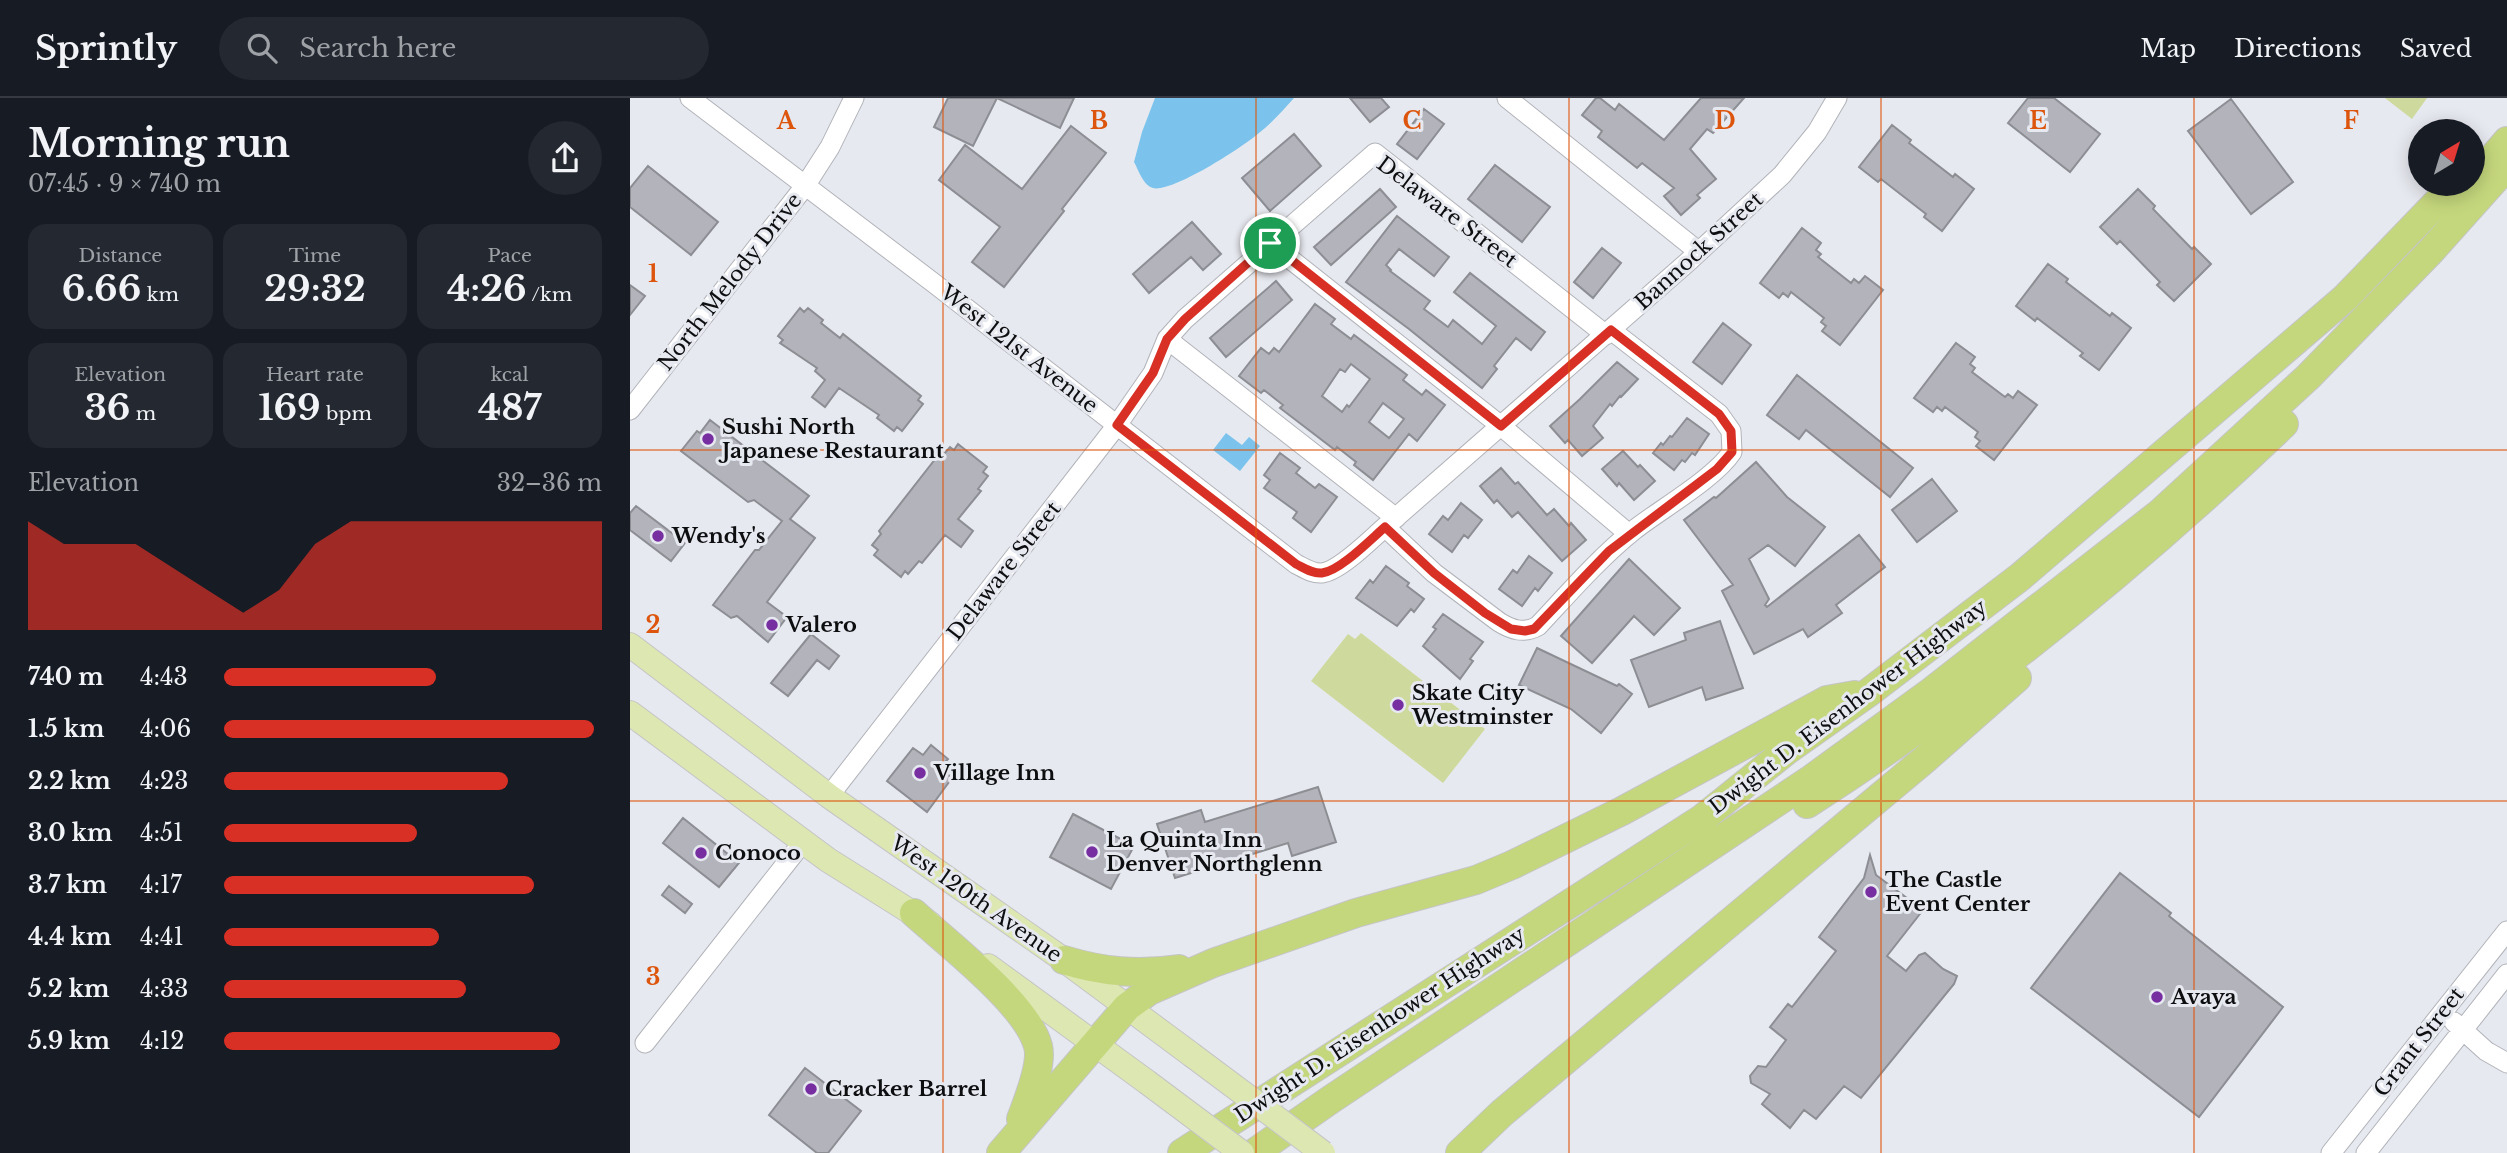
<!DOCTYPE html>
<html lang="en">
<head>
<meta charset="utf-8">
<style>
  :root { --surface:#171b24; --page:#242831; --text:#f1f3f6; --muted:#9ea1a6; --line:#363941; --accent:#d93025 }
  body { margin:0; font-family:"Libre Baskerville",serif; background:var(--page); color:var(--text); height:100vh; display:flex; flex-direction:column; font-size:26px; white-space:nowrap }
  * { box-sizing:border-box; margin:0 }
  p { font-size:23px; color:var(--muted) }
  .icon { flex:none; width:38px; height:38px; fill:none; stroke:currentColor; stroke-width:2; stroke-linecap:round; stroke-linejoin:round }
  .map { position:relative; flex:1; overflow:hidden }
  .details { display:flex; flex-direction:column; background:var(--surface); width:630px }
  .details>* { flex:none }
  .needle { width:46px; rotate:38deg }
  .buttons { position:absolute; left:1778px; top:21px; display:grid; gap:14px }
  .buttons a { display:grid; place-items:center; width:77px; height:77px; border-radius:50%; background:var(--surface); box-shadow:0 4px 18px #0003; font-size:35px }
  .pin { position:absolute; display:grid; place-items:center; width:60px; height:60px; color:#fff; margin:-30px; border:4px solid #fff; border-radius:50%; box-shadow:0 2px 7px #0007 }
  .round { display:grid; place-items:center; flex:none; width:74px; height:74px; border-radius:37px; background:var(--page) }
  .overview { display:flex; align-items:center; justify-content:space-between; height:119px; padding:0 28px }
  h1 { font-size:38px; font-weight:800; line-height:52px }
  .metrics { display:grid; grid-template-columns:repeat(3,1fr); gap:10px; height:119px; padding:7px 28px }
  .metrics div { display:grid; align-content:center; border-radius:18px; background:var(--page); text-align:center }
  .metrics b { font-size:35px; font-weight:800 }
  .metrics small { font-size:19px; font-weight:400 }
  .metrics p { font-size:19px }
  .chart { height:196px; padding:14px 28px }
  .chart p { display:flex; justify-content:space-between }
  .chart svg { width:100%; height:126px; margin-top:7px; fill:var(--accent); opacity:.7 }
  ul { padding:0 28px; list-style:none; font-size:23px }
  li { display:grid; grid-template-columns:112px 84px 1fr; align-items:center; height:52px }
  li i { height:18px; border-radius:9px; background:var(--accent) }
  header { display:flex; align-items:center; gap:42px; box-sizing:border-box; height:98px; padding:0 35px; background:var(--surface); border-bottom:2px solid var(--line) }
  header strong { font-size:33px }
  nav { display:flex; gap:38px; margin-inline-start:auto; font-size:24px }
  .search { width:490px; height:63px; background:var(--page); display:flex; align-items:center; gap:18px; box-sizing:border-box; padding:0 24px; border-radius:38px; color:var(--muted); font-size:26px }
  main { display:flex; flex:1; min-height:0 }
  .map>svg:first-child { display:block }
</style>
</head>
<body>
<header>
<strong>Sprintly</strong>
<div class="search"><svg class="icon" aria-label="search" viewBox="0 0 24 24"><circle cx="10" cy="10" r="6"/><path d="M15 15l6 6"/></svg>Search here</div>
<nav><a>Map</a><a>Directions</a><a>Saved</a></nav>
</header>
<main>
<section class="details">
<div class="overview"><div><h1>Morning run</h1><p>07:45 · 9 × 740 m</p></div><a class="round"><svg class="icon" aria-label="share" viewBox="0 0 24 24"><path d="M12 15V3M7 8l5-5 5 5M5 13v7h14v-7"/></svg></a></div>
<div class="metrics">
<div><p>Distance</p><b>6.66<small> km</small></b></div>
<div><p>Time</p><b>29:32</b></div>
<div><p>Pace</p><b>4:26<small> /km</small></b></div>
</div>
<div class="metrics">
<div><p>Elevation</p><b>36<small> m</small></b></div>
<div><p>Heart rate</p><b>169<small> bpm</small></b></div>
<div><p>kcal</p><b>487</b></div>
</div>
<div class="chart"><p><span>Elevation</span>32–36 m</p>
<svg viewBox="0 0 160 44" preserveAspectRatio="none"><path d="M0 44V6L10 14L20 14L30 14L40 22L50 30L60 38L70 30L80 14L90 6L100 6L110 6L120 6L130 6L140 6L150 6L160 6V44z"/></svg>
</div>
<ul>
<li><b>740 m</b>4:43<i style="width:56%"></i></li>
<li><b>1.5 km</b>4:06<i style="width:98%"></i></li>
<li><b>2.2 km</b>4:23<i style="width:75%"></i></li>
<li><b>3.0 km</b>4:51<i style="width:51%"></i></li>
<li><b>3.7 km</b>4:17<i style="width:82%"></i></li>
<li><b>4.4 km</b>4:41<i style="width:57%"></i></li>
<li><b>5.2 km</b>4:33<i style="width:64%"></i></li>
<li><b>5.9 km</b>4:12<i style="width:89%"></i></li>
</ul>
</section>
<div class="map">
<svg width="1877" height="1055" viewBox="0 0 1877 1055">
  <rect width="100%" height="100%" fill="#e7e9f0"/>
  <path fill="#ced99d" d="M1755 0H1797L1782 21Z
    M731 535 855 631 813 685 681 583 718 536 725 541Z"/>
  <path fill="#7bc3ec" d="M525 0H664C653 12 642 25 629 35 613 49 542 95 523 90 513 87 509 73 504 64L512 34Z
    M596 335 612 347 619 339 630 348 610 373 583 352Z"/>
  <path fill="#b3b4bb" stroke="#8c8e94" stroke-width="2" fill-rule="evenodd" d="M318 0H367L343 48 304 29Z
    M367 0H444L430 30Z
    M720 0H751L759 9 740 24Z
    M966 0H970L985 12 989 6 1034 42 1071 0H1114L1083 35 1077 31 1060 51 1086 81 1067 97 1070 100 1051 117 1034 98 1044 90 1012 65 1007 70 968 39 972 33 952 17Z
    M1398 0H1424L1470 36 1440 74 1378 25Z
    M1601 1 1663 84 1621 116 1558 33Z
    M794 11 814 26 787 61 767 46Z
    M1262 27 1281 42 1279 45 1323 79 1325 76 1344 91 1312 133 1294 119 1296 116 1251 81 1248 84 1229 69Z
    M441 28 476 55 432 111 434 113 374 189 342 164 370 129 309 82 335 47 392 91Z
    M664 36 691 68 640 113 612 80Z
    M865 67 920 109 892 144 838 101Z
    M18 68 88 124 61 157 0 109V90Z
    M750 91 766 109 701 167 684 149Z
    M1508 91 1525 108 1523 111 1562 151 1564 149 1581 166 1544 203 1527 187 1530 184 1490 143 1487 146 1470 129Z
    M767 118 819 159 804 178 769 151 756 167 761 172 760 173 800 203 794 211 818 229 823 222 852 246 866 228 824 194 840 175 915 234 901 252 886 240 864 268 867 271 852 290 779 231 716 184Z
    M562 124 591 156 573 172 561 159 519 195 503 176Z
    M1172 130 1191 145 1186 152 1191 156 1188 159 1221 185 1224 181 1229 185 1235 178 1253 192 1210 247 1192 233 1196 228 1191 224 1194 220 1161 194 1158 199 1153 195 1149 200 1130 185Z
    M972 150 991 165 963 200 944 184Z
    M1418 166 1438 181 1436 184 1480 218 1482 215 1501 230 1469 272 1450 258 1453 255 1407 220 1405 223 1386 208Z
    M646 183 662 202 596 259 580 240Z
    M0 187 15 198 0 217Z
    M685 206 705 221 701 226 721 241 724 237 756 261 777 277 773 282 792 297 796 292 815 307 787 343 779 336 743 382 724 367 726 364 707 349 705 352 650 310 653 307 634 292 631 295 609 278 631 250 639 256 644 250 649 254ZM721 266 740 281 719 309 717 307 712 314 692 298 710 271 715 274ZM753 305 774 321 759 340 739 324Z
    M170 210 174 214 178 210 193 222 191 225 210 240 213 236 291 298 288 302 293 306 272 333 267 329 264 333 247 320 249 317 209 290 195 309 182 299 195 282 185 273 187 270 150 245 153 242 148 238Z
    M1093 225 1121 247 1092 286 1063 264Z
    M1326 245 1345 259 1340 266 1345 270 1342 274 1375 299 1378 296 1383 300 1388 293 1407 307 1364 362 1346 348 1350 343 1345 339 1348 334 1315 309 1312 313 1307 309 1303 314 1284 300Z
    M987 264 1008 281 991 299 990 298 982 308 980 306 963 328 973 340 952 358 938 342 935 345 920 328 950 301Z
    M1167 277 1283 370 1260 399 1176 332 1169 341 1137 317Z
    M1057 320 1079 336 1065 357 1062 355 1055 364 1052 362 1044 372 1023 355 1031 345 1033 347 1040 338 1042 339Z
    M80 322 179 398 160 421 185 440 137 504 157 519 138 544 107 518 101 520 83 507 125 452H129L152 423 124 402 118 404 51 353 67 333 70 335Z
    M328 346 357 369 353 374 358 378 348 391 351 393 328 421 343 433 331 449 315 437 292 465 289 463 278 476 275 473 271 479 244 457 248 452 242 447 251 436 249 433 306 360 309 362 320 349 324 352Z
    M993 353 1008 369 1010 367 1025 383 1004 402 989 385 987 388 972 371Z
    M650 355 670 370 666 375 685 390 689 386 707 399 681 434 663 420 667 414 634 390 640 382 634 377Z
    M1126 364 1157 399 1195 429 1165 468 1138 447 1119 461 1139 501 1135 507 1137 509 1229 437 1255 469 1206 507 1212 515 1178 539 1173 531 1124 556 1092 493 1103 487 1054 422 1084 399 1086 400Z
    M871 370 885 386 888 384 917 417 924 411 939 428 941 425 956 442 932 463 888 414 882 419 867 402 864 405 850 388Z
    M1302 381 1327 413 1287 444 1262 412Z
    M831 405 852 422 838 440 834 437 822 454 799 436 813 418 818 422Z
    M6 408 55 445 41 463 0 432V415Z
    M899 458 922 475 908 493 905 490 892 508 869 491 883 472 887 475Z
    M999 461 1050 510 1024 537 1004 518 962 565 931 538Z
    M756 468 779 485 777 488 794 501 784 514 781 511 767 528 726 500 740 482 743 485Z
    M813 516 853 544 840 561 843 563 830 581 793 548 806 531 803 529Z
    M1090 523 1113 590 1076 602 1072 589 1019 609 1001 562 1056 542 1054 535Z
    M181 536 209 558 199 571 187 562 158 598 141 585Z
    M907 550 987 588 989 586 1002 596 971 635 941 611 889 587Z
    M301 647 318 661 310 670 322 680 297 714 257 683 283 650 293 657Z
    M688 689 706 744 662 758 658 745 545 780 527 726 571 712 575 724Z
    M443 716 504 748 481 791 420 759Z
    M53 720 109 765 89 789 33 745Z
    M1240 757 1246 777 1293 812 1257 858 1276 873 1289 857 1295 855 1313 871 1327 878 1324 886 1231 1000 1214 988 1186 1021 1174 1012 1160 1030 1132 1006 1140 996 1121 985 1120 978 1128 968 1136 969 1156 942 1140 929 1158 906 1162 909 1206 853 1189 839 1234 780Z
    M1490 775 1541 815 1539 818 1653 909 1569 1019 1401 890Z
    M39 788 62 806 55 815 32 797Z
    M175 970 231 1013 198 1055H187L139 1017Z"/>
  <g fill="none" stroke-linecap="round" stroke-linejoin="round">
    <defs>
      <path id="minor" d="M60 0 305 186 666 466C674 470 683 476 692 475 710 473 741 441 755 429L1060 162 1152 77 1187 34 1207 0
        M877 0 1069 154
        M640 145 871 328 999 436
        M0 312 175 88 200 49 224 0
        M766 420 537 241 555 221 745 55 976 237
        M755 429 804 475 869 524C882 532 894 536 908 528 939 495 969 460 1004 432 1031 411 1085 380 1102 354L1101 333 1089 316 981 232
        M199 698 487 327 523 275 537 241
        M1824 924 1856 953 1877 965
        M15 945 173 744
        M1701 1055 1877 833
        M1736 1055 1877 876"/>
      <path id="major" d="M0 547 199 698 434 862 562 957
        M0 615 198 762 300 826
        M358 868 517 984"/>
      <path id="highway" d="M1847 78 1877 43
        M1177 706C1349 596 1507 466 1654 326
        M284 815C317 845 397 906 408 948 413 967 398 1002 391 1021
        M434 862C473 874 508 877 549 871
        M371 1055 497 909 519 893 583 865 726 815 846 782 882 767 992 713 1197 602 1225 597
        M552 1055 1073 720 1156 653 1238 595 1390 479 1715 200 1825 86
        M624 1055 700 1002 1180 682 1302 593 1530 415 1678 279 1800 154 1877 68
        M830 1055 872 1015 1294 662 1387 580"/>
    </defs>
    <use href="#minor" stroke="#b1b3b9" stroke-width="21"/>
    <use href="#major" stroke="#c5c5c6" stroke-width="26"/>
    <use href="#highway" stroke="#c5c5c6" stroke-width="30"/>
    <use href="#minor" stroke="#fff" stroke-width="19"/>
    <use href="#major" stroke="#dce7b1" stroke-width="24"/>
    <use href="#highway" stroke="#c5d77d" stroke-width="28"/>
    <defs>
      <path id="major-bridge" d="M562 957 693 1055
        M517 984 612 1055"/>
    </defs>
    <use href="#major-bridge" stroke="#c5c5c6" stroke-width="26" stroke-linecap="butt"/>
    <use href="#major-bridge" stroke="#dce7b1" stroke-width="24"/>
  </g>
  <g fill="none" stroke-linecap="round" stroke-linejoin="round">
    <defs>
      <path id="route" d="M640 145 871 328 981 232 1089 316 1101 333 1102 354 1087 371 979 453 904 531 895 533 881 531 855 515 804 475 755 429C741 441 710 473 692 475 683 476 674 470 666 466L487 327 523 275 537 241 555 221Z"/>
    </defs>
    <use href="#route" stroke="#fff" stroke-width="14"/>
    <use href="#route" stroke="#d93025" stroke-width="9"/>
  </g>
  <path fill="none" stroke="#dd550c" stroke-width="2" stroke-opacity="0.55" d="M313 0V1055M626 0V1055M939 0V1055M1251 0V1055M1564 0V1055M0 352H1877M0 703H1877"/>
  <g fill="#772ea1" stroke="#e7e9f0" stroke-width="2.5">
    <circle cx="78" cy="341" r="7"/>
    <circle cx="28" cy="438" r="7"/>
    <circle cx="142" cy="527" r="7"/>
    <circle cx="768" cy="607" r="7"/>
    <circle cx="290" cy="675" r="7"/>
    <circle cx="462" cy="754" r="7"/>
    <circle cx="71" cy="755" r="7"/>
    <circle cx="1241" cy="794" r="7"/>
    <circle cx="1527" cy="899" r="7"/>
    <circle cx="181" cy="991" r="7"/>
  </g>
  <g text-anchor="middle" stroke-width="6" stroke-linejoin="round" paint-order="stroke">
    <g font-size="21" fill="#0d0e10" stroke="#e7e9f0">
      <text transform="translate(817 114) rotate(37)" y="7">Delaware Street</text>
      <text transform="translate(1069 153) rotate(-42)" y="7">Bannock Street</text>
      <text transform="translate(100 184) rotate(-52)" y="7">North Melody Drive</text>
      <text transform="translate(389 251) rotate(38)" y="7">West 121st Avenue</text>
      <text transform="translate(374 473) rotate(-52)" y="7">Delaware Street</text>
      <text transform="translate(1218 609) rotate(-37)" y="7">Dwight D. Eisenhower Highway</text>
      <text transform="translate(346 801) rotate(35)" y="7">West 120th Avenue</text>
      <text transform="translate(750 927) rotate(-33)" y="7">Dwight D. Eisenhower Highway</text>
      <text transform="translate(1789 944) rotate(-52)" y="7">Grant Street</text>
    </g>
    <g font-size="21" font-weight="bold" fill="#0d0e10" stroke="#e7e9f0" text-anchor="start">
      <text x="92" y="336">Sushi North<tspan x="92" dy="24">Japanese Restaurant</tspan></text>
      <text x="42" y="445">Wendy's</text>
      <text x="156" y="534">Valero</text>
      <text x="782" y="602">Skate City<tspan x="782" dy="24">Westminster</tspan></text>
      <text x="304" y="682">Village Inn</text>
      <text x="476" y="749">La Quinta Inn<tspan x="476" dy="24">Denver Northglenn</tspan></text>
      <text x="85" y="762">Conoco</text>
      <text x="1255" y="789">The Castle<tspan x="1255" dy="24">Event Center</tspan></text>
      <text x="1541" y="906">Avaya</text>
      <text x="195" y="998">Cracker Barrel</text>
    </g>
  </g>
  <g font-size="23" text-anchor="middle" font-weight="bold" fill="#dd550c" stroke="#e7e9f0" stroke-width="6" stroke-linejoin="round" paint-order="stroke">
    <text x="156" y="31">A</text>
    <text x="469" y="31">B</text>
    <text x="782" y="31">C</text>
    <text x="1095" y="31">D</text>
    <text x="1408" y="31">E</text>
    <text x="1721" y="31">F</text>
    <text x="23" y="184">1</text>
    <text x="23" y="535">2</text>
    <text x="23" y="887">3</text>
  </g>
</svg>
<div class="buttons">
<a><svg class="needle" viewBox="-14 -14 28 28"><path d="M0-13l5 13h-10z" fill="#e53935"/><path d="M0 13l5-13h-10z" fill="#9ea1a6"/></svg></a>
</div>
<div class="pin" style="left:640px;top:145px;background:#1e9e55"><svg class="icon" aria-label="arrive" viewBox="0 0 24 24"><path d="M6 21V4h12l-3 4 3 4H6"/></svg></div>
</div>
</main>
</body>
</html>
